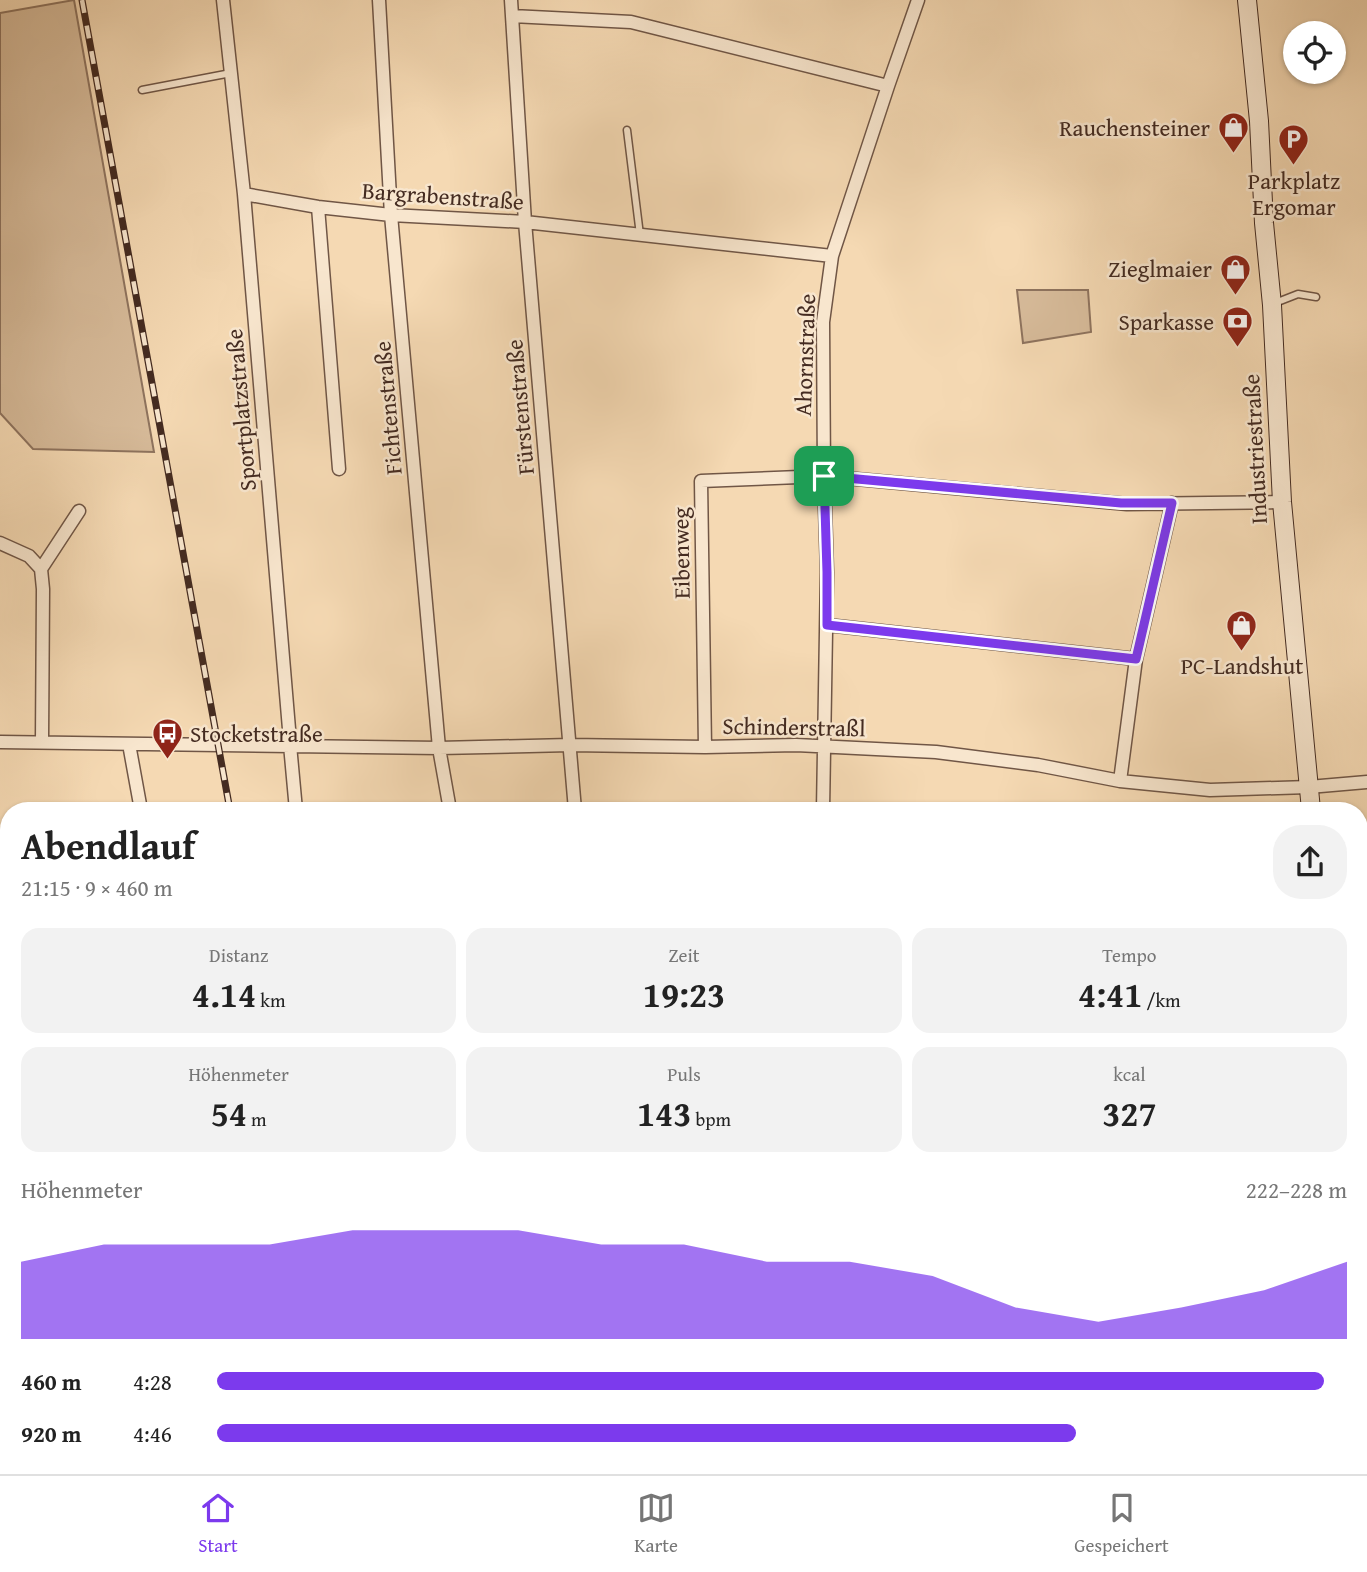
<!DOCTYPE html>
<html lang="de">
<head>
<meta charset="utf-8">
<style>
  :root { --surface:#fff; --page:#f2f2f2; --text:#222; --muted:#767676; --line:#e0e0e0; --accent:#7c3aed }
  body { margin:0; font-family:"Gentium Book Plus",serif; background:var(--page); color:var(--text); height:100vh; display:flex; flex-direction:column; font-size:26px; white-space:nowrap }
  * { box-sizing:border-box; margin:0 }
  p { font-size:23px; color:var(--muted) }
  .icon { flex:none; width:38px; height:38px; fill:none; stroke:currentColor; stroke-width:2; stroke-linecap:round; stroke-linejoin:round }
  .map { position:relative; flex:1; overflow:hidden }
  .panel { position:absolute; left:0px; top:802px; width:1368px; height:674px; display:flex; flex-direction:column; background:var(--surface); border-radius:28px 28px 0 0; box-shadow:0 2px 5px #0004 }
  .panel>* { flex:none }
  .controls { position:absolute; left:1283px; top:21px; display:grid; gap:14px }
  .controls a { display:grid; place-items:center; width:63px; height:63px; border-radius:50%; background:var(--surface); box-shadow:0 2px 5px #0004; font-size:35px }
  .pin { position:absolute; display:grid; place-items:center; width:60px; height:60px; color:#fff; margin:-30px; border-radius:14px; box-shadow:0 4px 10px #0006 }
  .round { display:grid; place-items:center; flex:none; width:74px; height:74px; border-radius:28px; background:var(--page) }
  .head { display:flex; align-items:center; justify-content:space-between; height:119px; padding:0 21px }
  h1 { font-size:38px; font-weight:700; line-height:52px }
  .figures { display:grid; grid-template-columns:repeat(3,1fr); gap:10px; height:119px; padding:7px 21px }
  .figures div { display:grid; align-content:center; border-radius:18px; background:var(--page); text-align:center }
  .figures b { font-size:35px; font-weight:700 }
  .figures small { font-size:19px; font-weight:400 }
  .figures p { font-size:19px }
  .chart { height:196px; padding:14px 21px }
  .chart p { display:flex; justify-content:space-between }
  .chart svg { width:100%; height:126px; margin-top:7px; fill:var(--accent); opacity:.7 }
  ul { padding:0 21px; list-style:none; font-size:23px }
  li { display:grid; grid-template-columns:112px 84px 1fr; align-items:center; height:52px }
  li i { height:18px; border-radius:9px; background:var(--accent) }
  .menu { display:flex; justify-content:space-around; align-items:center; height:98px; border-top:2px solid var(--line); background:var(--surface); font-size:19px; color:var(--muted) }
  .menu a { display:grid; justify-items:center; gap:4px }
  .menu .selected { color:var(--accent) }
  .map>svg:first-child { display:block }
</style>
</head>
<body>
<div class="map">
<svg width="1367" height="1474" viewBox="0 0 1367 1474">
  <rect width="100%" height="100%" fill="#f5d9b3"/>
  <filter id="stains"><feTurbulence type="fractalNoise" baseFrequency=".00286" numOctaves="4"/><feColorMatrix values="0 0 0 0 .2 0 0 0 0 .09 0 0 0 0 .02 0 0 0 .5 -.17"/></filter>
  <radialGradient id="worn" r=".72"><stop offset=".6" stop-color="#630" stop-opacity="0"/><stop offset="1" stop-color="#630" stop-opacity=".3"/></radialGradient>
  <path fill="#d7bb9a" stroke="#8e735e" stroke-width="2" d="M74 0 154 452 33 449 0 413V13Z
    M1017 290H1088L1091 332 1023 343Z"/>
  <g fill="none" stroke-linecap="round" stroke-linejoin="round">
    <defs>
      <path id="lane" d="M142 90 231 73
        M627 130 640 235
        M1275 303 1298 294 1316 297"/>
      <path id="street" d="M223 0 244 194 289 729 290 745 296 810
        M379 0 391 215 439 748 450 810
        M511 0 525 222 575 810
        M512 16 631 22 888 86
        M244 194 318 207 391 215 525 222 832 256
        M318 207 339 469
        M0 543 29 556 41 569 43 589 42 741
        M41 569 79 511
        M827 625 1136 659
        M0 742 439 748 570 745 705 747 796 745 936 752 1038 765 1120 781 1210 790 1309 787 1367 782
        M129 744 141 810
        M705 747 701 481 824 476 1127 504 1282 502
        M1120 781 1136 659 1172 503
        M823 810 827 572 824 476 823 322 832 256 888 86 918 0
        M0 961 5 975 9 996
        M0 1141 9 1140
        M52 1466 57 1474
        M382 1466 383 1474
        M853 1466V1474
        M1174 1466 1175 1474"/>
      <path id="secondary" d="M1247 0 1259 121 1264 223 1272 305 1282 502 1311 810
        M1360 1207 1367 1245
        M1360 1455 1367 1454
        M935 1474 1099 1466"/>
    </defs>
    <use href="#lane" stroke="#705646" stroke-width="9"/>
    <use href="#street" stroke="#705646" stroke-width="15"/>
    <use href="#secondary" stroke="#442b21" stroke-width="20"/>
    <use href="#lane" stroke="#f8e6ce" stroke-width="6"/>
    <use href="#street" stroke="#f8e6ce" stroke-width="12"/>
    <use href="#secondary" stroke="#f8e6ce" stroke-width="18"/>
    <defs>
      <path id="rail" d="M82 0 230 810
        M350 1466 351 1474"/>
    </defs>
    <use href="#rail" stroke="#442b21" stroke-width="7"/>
    <use href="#rail" stroke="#f8e6ce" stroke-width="4.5" stroke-dasharray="13" stroke-linecap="butt"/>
  </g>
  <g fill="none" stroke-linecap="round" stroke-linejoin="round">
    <defs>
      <path id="route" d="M824 476 1121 503H1172L1136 659 827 625V572Z"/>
    </defs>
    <use href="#route" stroke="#fff" stroke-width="14"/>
    <use href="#route" stroke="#7c3aed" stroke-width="9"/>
  </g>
  <defs>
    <symbol id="shop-pin" viewBox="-11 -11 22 30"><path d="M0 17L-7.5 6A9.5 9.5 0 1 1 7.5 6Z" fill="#8f2418" stroke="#f8e6ce"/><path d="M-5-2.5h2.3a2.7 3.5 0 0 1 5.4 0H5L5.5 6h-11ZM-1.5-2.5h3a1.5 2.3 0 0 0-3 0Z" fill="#fff"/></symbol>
    <symbol id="parking-pin" viewBox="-11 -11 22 30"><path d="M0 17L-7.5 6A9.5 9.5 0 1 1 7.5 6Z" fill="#8f2418" stroke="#f8e6ce"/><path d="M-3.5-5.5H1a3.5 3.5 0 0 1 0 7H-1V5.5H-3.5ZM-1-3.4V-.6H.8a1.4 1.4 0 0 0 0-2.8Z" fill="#fff"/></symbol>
    <symbol id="bank-pin" viewBox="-11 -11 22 30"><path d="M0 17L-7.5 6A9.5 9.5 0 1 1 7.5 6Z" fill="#8f2418" stroke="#f8e6ce"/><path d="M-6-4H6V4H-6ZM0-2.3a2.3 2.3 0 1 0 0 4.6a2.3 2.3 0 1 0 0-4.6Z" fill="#fff"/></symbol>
    <symbol id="bus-pin" viewBox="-11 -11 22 30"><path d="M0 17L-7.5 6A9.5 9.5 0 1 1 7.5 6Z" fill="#8f2418" stroke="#f8e6ce"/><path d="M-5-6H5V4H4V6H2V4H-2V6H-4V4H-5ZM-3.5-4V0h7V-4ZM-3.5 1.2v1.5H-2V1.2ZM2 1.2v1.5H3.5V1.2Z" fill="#fff"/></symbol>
  </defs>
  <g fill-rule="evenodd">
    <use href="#shop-pin" x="1216" y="110" width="35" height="47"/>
    <use href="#parking-pin" x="1276" y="122" width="35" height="47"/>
    <use href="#shop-pin" x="1218" y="252" width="35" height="47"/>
    <use href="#bank-pin" x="1220" y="304" width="35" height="47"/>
    <use href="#shop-pin" x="1224" y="608" width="35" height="47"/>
    <use href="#bus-pin" x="150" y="716" width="35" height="47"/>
  </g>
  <g text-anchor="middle" stroke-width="5" stroke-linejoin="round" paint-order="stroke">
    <g font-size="23" fill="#442b21" stroke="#f8e6ce" text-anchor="end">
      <text x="1210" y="136">Rauchensteiner</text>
      <text x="1294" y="189" text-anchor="middle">Parkplatz<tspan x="1294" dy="26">Ergomar</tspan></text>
      <text x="1212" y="277">Zieglmaier</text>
      <text x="1214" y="330">Sparkasse</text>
      <text x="1242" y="674" text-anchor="middle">PC-Landshut</text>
      <text x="190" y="742" text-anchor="start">Stocketstraße</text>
    </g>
    <g font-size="23" fill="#442b21" stroke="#f8e6ce">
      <text transform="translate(443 196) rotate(4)" y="8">Bargrabenstraße</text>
      <text transform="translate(805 355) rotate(-88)" y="8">Ahornstraße</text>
      <text transform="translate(520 407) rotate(-95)" y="8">Fürstenstraße</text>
      <text transform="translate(388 408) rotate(-95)" y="8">Fichtenstraße</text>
      <text transform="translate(241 410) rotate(-95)" y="8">Sportplatzstraße</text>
      <text transform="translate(1255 449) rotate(-93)" y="8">Industriestraße</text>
      <text transform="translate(681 553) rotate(-91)" y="8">Eibenweg</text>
      <text transform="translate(794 727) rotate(1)" y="8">Schinderstraßl</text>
    </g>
  </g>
  <rect width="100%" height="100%" filter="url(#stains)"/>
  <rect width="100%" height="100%" fill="url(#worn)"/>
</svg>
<div class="controls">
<a><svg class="icon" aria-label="locate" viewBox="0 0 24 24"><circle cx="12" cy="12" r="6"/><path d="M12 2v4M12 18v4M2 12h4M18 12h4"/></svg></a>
</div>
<div class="pin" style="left:824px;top:476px;background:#1e9e55"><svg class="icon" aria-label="arrive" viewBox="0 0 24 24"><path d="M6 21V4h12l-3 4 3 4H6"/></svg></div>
<section class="panel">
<div class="head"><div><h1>Abendlauf</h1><p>21:15 · 9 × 460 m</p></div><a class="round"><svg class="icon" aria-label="share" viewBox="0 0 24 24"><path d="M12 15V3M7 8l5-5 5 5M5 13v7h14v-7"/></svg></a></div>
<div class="figures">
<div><p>Distanz</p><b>4.14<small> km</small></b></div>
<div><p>Zeit</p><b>19:23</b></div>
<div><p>Tempo</p><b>4:41<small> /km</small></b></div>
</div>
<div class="figures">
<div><p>Höhenmeter</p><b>54<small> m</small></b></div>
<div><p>Puls</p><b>143<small> bpm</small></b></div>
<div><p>kcal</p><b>327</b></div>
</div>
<div class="chart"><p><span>Höhenmeter</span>222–228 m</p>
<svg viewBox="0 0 160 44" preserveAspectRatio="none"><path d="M0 44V17L10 11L20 11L30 11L40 6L50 6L60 6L70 11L80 11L90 17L100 17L110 22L120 33L130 38L140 33L150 27L160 17V44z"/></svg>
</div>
<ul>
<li><b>460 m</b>4:28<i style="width:98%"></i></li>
<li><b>920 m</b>4:46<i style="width:76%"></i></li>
</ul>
</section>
</div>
<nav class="menu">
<a class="selected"><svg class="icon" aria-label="home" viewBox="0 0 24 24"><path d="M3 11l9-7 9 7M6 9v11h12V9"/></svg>Start</a>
<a><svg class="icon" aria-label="map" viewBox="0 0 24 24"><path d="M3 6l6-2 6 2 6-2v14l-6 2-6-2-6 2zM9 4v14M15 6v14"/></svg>Karte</a>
<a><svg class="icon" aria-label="saved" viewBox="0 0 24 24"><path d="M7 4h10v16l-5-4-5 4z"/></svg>Gespeichert</a>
</nav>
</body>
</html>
